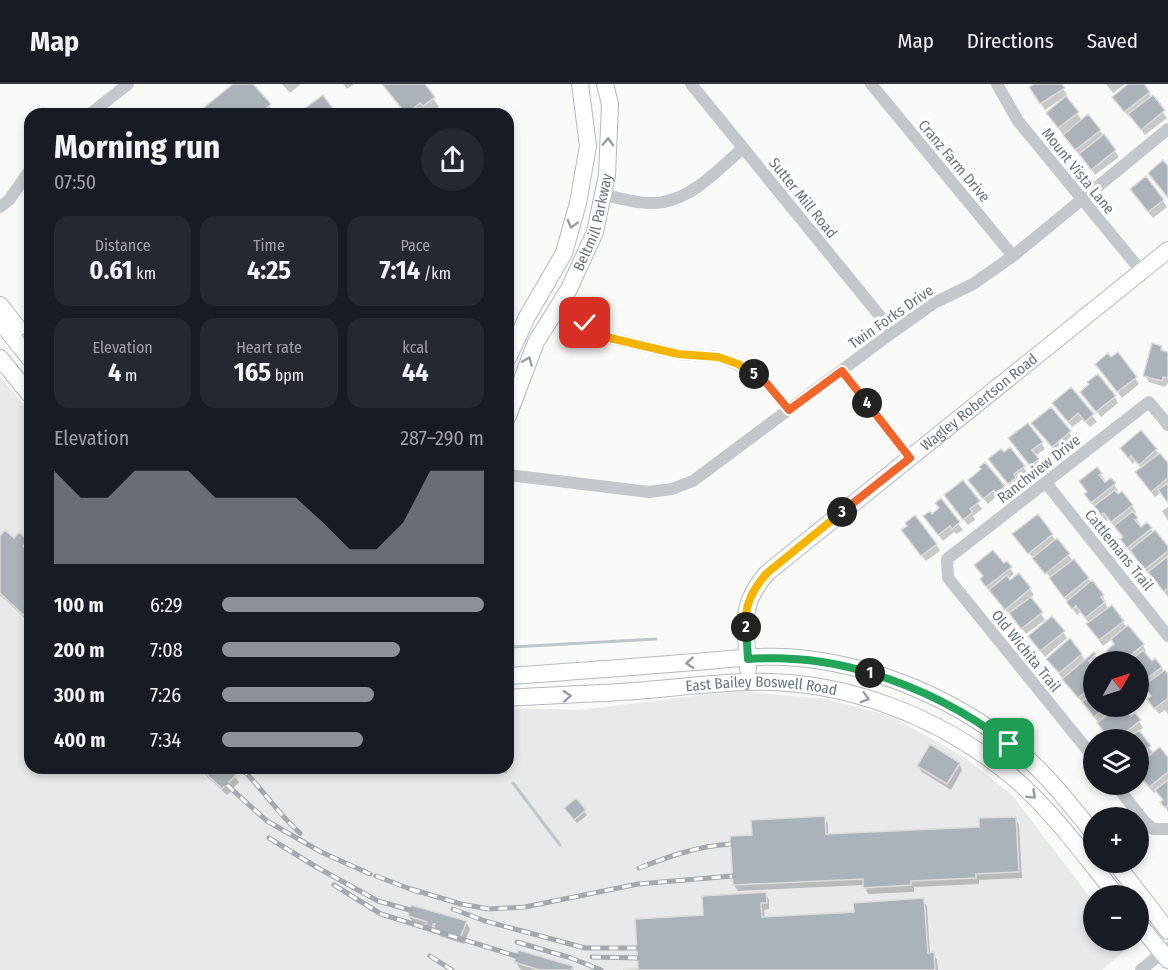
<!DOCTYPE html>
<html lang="en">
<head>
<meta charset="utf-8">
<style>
  :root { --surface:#171b24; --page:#242831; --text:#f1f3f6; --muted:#9ea1a6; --line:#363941; --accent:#8c9099 }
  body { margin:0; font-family:"Fira Sans Condensed",sans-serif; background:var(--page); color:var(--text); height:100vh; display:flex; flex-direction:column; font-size:22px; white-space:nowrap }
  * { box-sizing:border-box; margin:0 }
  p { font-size:20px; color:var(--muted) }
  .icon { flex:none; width:33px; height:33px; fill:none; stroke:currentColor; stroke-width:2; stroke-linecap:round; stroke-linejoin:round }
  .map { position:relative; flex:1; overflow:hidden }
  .side { position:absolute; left:24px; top:24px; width:490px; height:666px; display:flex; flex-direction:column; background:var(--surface); border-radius:18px; box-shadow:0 3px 9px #0003 }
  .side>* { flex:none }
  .needle { width:39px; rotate:51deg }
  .buttons { position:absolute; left:1083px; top:567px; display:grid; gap:12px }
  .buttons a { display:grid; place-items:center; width:66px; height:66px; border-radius:50%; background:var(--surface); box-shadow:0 3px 9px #0003; font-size:30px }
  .pin { position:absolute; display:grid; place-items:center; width:51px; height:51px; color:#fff; margin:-26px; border-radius:12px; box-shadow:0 3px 9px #0006 }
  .km { position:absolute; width:30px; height:30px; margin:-15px; border-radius:50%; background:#222; color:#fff; font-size:16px; line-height:30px; text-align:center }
  .round { display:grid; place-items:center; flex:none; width:63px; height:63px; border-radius:32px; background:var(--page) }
  .headline { display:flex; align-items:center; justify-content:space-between; height:102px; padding:0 30px }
  h1 { font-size:33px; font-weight:700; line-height:45px }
  .figures { display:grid; grid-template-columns:repeat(3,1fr); gap:9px; height:102px; padding:6px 30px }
  .figures div { display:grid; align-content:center; border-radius:15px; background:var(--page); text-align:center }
  .figures b { font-size:26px; font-weight:700 }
  .figures small { font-size:16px; font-weight:400 }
  .figures p { font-size:16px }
  .chart { height:168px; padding:12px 30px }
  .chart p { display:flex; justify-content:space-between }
  .chart svg { width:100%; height:108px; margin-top:6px; fill:var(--accent); opacity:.7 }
  ul { padding:0 30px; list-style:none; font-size:20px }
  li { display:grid; grid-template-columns:96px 72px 1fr; align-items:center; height:45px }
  li i { height:15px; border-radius:8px; background:var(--accent) }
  header { display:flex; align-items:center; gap:36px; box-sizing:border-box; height:84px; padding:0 30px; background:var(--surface); border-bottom:2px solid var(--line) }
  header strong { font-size:28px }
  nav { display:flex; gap:33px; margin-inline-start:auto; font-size:21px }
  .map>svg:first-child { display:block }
</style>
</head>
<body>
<header>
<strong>Map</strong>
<nav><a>Map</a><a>Directions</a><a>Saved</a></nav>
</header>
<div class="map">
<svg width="1168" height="886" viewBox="0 0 1168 886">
  <rect width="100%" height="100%" fill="#fafaf8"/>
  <path fill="#e8e9e9" d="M0 292 30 329V684H508L509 624 579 626 735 607 826 615 891 632 964 673 1012 711 1093 817 1094 856 1124 857 1129 863 1102 886H0Z"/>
  <path fill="#0003" d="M235 0H252L275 30H198Z
    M282 0H301L290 9Z
    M343 0H354L347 5Z
    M382 0H423L439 23 429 30 426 27 422 30H405Z
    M1037 0H1060L1067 11 1045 26 1035 10Z
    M1106 0H1125L1113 9Z
    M1130 0H1142L1167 34 1145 51 1131 32 1129 33 1117 19Z
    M1077 29 1082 37 1100 47 1119 73 1095 91 1081 70 1080 72 1051 35Z
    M1135 111 1163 117 1167 123 1153 134Z
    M1161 264 1164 268 1168 270V299L1165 303 1149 298 1145 291Z
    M1101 286 1135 294 1139 300 1122 314Z
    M1071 305 1097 338 1090 343 1083 335 1072 343 1058 326Z
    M1115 313 1118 319 1101 333 1086 314Z
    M1050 325 1074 355 1057 369 1037 345Z
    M1141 348 1168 381V419L1161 408 1155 413 1141 395 1142 385 1135 377 1133 380 1122 365Z
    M1041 358 1045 365 1035 372 1042 382 1034 388 1014 361Z
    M994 382H1023L1027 389 1017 397 1019 401 1013 406Z
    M1097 385 1105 396 1102 398 1114 400 1118 407 1115 409 1132 422 1136 428 1133 430 1142 443 1151 445 1168 464V513L1151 490 1149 491 1133 468 1131 469 1126 462 1124 454 1108 434 1106 437 1090 417Z
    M963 398 982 425 973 432 975 436 968 441 950 418Z
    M974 403H1003L1007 410 1001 414 998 411 988 420Z
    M940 416 963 446 957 450 954 448 943 457 929 439 932 432 940 425Z
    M1168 423V437L1162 427Z
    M1038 432 1056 457 1103 512 1108 526 1123 538 1127 544 1128 543 1143 561 1146 567 1144 570 1151 579 1161 583 1168 593V630L1165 626 1159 630 1153 622 1152 613 1146 604 1142 608 1138 603V578H1115L1116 561 1112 555 1103 562 1092 547 1088 541 1090 540 1080 528 1077 531 1051 494 1018 457Z
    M908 442 936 460 940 467 926 477 907 453Z
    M0 454 26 457 30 464 27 468 30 471V534L27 536 0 511Z
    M1003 481 1010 484 1014 490 1008 495 1030 505 1034 511 1030 514 1045 536 1026 550 1011 530 1010 531 985 501Z
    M1063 548 1067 554 1045 573 1030 553Z
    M1081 570 1085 577 1094 570 1099 578H1094V622H1122L1131 635 1135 631 1143 644 1138 648 1154 670 1168 676V728L1157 706 1154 709 1138 691V656H1110L1084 618 1083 619 1067 601 1048 575Z
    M959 680 962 686 951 706 922 688 918 682Z
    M198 684H227L239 698 227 711Z
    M584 727 587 731 577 739 568 728Z
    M824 733 828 740V751L981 744 1015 734 1019 741 1022 794 979 796V800L914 803V808L868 810 864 801 738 807 734 801 753 753Z
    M765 809 769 816V825L764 826 765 835 855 829 923 816 927 822 930 870H933L937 876 938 886H626L640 885 705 833Z
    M409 832 466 838 470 845 464 860 439 852 436 847 435 850 431 848 427 843 413 839Z
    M516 878 572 884 574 886H523L520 885Z"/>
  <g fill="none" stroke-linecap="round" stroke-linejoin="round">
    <path stroke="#bbc7cb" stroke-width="3" d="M512 563 656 555
      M501 684 506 688
      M513 699 560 761"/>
  </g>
  <path fill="#aab3b9" stroke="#dcdcda" stroke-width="1.5" d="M233 0H253L271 20 266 25 268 27 264 30H196Z
    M382 0H425L435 13 423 22 420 19 406 30Z
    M1034 0H1062L1065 4 1040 20 1029 3Z
    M1128 0H1144L1150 8 1124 28 1112 13Z
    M323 11 337 30H297Z
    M1153 11 1165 26 1141 46 1128 30Z
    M1066 12 1079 28 1058 44 1046 29Z
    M1088 30 1101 46 1075 66 1063 51Z
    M1104 50 1116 66 1091 86 1079 70Z
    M1163 76 1168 82V114L1148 89Z
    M1146 92 1164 116 1148 128 1130 105Z
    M1152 259 1162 262 1161 266 1168 268V294L1163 293 1162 297 1143 292Z
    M1118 268 1137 293 1117 308 1095 280 1108 269 1111 273Z
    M1098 290 1116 312 1096 328 1080 308 1089 300 1087 298Z
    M1071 303 1094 330 1085 338 1078 329 1068 338 1052 319Z
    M1051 323 1071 347 1052 363 1031 339Z
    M1028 339 1043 358 1032 366 1039 375 1030 382 1008 354Z
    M1141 346 1157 365 1139 381 1131 372 1128 374 1120 364Z
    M1010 363 1025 382 1014 390 1016 394 1008 400 988 375 1001 365 1004 368Z
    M1160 369 1168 379V394L1151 408 1135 388Z
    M985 378 1005 402 996 409 994 406 983 415 968 396 981 385 979 383Z
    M1097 383 1102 389 1099 391 1105 398 1111 394 1116 399 1091 419 1084 410 1087 408 1079 397Z
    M963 396 980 417 970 425 973 428 963 436 944 411Z
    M1168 399V419L1158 406Z
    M1115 406 1118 410 1122 407 1133 421 1111 438 1104 429 1101 431 1094 422Z
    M941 414 960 438 952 445 950 442 938 451 923 432 930 427 932 430 939 424 935 419Z
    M1133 427 1138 434 1135 436 1141 443 1147 438 1152 444 1127 464 1120 455 1123 453 1114 442Z
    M1038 430 1053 450 1028 470 1012 450Z
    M915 431 937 460 921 472 901 446 907 442 905 439Z
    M5 446 14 454 19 448 28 456 23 462 30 469V524L23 531 0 509V452Z
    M1155 446 1168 462V467L1144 486 1130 466Z
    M1057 454 1070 470 1045 490 1032 474Z
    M993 466 1004 479 1007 477 1012 483 986 503 980 495 983 492 974 481Z
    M1168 472V504L1164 508 1148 488Z
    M1074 475 1089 494 1064 514 1049 494Z
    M1019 489 1031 504 1005 526 989 506 1007 491 1010 496Z
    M1092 496 1104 511 1101 513 1105 518 1085 534 1076 522 1072 525 1066 518Z
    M1031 513 1043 528 1021 545 1009 529Z
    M1112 521 1124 537 1099 556 1086 540Z
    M1052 532 1065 547 1040 567 1028 552Z
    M1128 541 1144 560 1123 578H1115L1106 567 1114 560 1111 555Z
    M1070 554 1082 570 1059 589 1046 575Z
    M1143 566 1152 577 1155 574 1162 583 1138 601V578H1129Z
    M1094 568 1096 570 1089 577 1094 582V601L1078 614 1062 595Z
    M1165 586 1168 590V614L1154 625 1147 615 1151 612 1143 602Z
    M1094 609V622H1108L1094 633 1082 618Z
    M1119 622H1124L1131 632 1135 629 1141 636 1116 656H1110L1097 639Z
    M1139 646 1151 662 1138 672V656H1127Z
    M930 660 960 679 947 700 917 682Z
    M1160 663 1168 673V688L1149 703 1138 690V680Z
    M200 684H229L236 691 222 705Z
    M1168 696V721L1165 724 1160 718 1163 716 1155 706Z
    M576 714 586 726 574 736 564 724Z
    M825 732 826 750 979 743V734L1016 733 1019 788 976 790V794L911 797V801L863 804V795L733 801 730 752 752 751 751 736Z
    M766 808 767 819H761L762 833 854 828 853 819 924 814 928 869 934 868 935 886H623L638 884 635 835 703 831 702 812Z
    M411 821 467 837 460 854 433 846 435 840H433L432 844 425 842 427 838 408 832Z
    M518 866 573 882 572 886H539L514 878Z"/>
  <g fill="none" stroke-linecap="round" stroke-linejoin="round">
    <defs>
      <g id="secondary">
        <path d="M0 221 18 244"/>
        <path d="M0 237 30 275"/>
        <path d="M0 274 30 311"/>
        <path d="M508 274 527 233 564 169 578 119 588 62 580 0"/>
        <path id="s1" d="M508 332 536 258 569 205 595 148 607 91 610 20 605 0"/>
        <path id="s2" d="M748 585C747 544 737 523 767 489L1168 166"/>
        <path d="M508 592C570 588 632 583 694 578 722 576 758 571 785 573 873 578 963 617 1028 675 1053 698 1073 724 1094 750"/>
        <path id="s3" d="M508 614C551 611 593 610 635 607 673 604 711 599 748 598 845 595 942 633 1015 695 1054 729 1085 772 1117 812"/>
        <path d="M1115 778 1168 847"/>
        <path d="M1138 839 1168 876"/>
      </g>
    </defs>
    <use href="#secondary" stroke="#b3babf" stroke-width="18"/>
    <path stroke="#c3c8cc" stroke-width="12" d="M691 0 893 248
      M871 0 1013 172
      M997 0 1018 37 1142 188
      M90 30 128 0
      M603 111C621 114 644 122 663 118 694 113 720 84 743 64
      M0 123 9 116 30 86
      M557 223 610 254 678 270 718 273 738 281 763 295 789 326
      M842 287 910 374
      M508 391 649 408 672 405 693 397 893 248 934 219 973 200 1013 172 1168 45
      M1046 399 1168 552
      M1094 674 948 494 947 475 1149 318 1168 341
      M1115 700 1144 737 1153 745H1168
      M1141 886 1168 864"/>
    <use href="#secondary" stroke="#fff" stroke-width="16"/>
    <defs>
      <path id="rail" d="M26 528 30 531
        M179 684 180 686
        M241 684C262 704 278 730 300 749
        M227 701 267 737 321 768 370 790
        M269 754 318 784 378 817 410 826
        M639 784C670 772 698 762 731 760
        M376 792 418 808
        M334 801 381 830 516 872
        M411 805 461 820 489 825 525 823 638 800 732 792
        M453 825 485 837 585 864H637
        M517 858 571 874 601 886
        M430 872 452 886
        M592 873 638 874"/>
    </defs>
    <use href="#rail" stroke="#a2aab0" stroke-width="5"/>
    <use href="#rail" stroke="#fff" stroke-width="3" stroke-dasharray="9" stroke-linecap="butt"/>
  </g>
  <defs><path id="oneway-chevron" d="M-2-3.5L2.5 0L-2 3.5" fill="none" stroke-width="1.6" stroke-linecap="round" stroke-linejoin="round" transform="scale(1.5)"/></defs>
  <g stroke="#939fa8">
    <use href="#oneway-chevron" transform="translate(608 58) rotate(-88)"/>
    <use href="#oneway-chevron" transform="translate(572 140) rotate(105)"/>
    <use href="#oneway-chevron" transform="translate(528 277) rotate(-67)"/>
    <use href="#oneway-chevron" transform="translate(690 579) rotate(176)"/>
    <use href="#oneway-chevron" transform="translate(567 612) rotate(-3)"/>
    <use href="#oneway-chevron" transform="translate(865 614) rotate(16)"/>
    <use href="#oneway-chevron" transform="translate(1032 711) rotate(44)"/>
  </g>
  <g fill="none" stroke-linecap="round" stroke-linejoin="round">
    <defs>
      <path id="split-1" d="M870 589C921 604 967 628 1009 660"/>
      <path id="split-2" d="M746 543 748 575C791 572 829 576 870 589"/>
      <path id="split-3" d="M746 543C744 521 753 505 767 489L842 428"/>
      <path id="split-4" d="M842 428 910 374 867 319"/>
      <path id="split-5" d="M754 290 763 295 789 326 842 287 867 319"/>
      <path id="split-6" d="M585 239 610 254 678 270 718 273 738 280 754 290"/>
    </defs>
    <use href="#split-1" stroke="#fff" stroke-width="12"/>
    <use href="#split-2" stroke="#fff" stroke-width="12"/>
    <use href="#split-3" stroke="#fff" stroke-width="12"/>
    <use href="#split-4" stroke="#fff" stroke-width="12"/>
    <use href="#split-5" stroke="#fff" stroke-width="12"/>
    <use href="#split-6" stroke="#fff" stroke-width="12"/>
    <use href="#split-1" stroke="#22a559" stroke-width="8"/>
    <use href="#split-2" stroke="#22a559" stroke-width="8"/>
    <use href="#split-3" stroke="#f5b400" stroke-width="8"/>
    <use href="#split-4" stroke="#f0652b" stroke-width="8"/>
    <use href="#split-5" stroke="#f0652b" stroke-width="8"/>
    <use href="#split-6" stroke="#f5b400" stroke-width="8"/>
  </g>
  <g text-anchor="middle" stroke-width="6" stroke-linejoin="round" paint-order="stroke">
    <g font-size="15" fill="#657683" stroke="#fff">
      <text transform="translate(954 77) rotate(50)" y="5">Cranz Farm Drive</text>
      <text transform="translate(1078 87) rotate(51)" y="5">Mount Vista Lane</text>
      <text transform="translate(803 114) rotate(51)" y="5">Sutter Mill Road</text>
      <text dy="5" stroke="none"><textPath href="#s1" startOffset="213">Beltmill Parkway</textPath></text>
      <text transform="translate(891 233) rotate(-35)" y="5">Twin Forks Drive</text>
      <text dy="5" stroke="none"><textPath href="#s2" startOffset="374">Wagley Robertson Road</textPath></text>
      <text transform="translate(1039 385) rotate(-38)" y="5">Ranchview Drive</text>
      <text transform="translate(1119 466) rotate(51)" y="5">Cattlemans Trail</text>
      <text transform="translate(1026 567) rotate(51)" y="5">Old Wichita Trail</text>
      <text dy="5" stroke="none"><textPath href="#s3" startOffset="254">East Bailey Boswell Road</textPath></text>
    </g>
  </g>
</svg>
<div class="buttons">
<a><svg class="needle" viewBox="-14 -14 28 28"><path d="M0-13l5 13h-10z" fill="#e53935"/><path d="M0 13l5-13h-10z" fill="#9ea1a6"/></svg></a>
<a><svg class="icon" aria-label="layers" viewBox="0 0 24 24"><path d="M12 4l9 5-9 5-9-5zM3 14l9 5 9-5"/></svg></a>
<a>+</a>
<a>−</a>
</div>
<div class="pin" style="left:1009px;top:660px;background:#1e9e55"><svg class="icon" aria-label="arrive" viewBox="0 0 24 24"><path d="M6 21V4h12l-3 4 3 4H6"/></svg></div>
<div class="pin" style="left:585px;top:239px;background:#d93025"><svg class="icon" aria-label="check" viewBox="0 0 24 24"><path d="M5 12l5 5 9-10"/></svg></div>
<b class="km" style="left:870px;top:589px">1</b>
<b class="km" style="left:746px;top:543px">2</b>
<b class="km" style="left:842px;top:428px">3</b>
<b class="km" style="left:867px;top:319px">4</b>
<b class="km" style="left:754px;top:290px">5</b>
<section class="side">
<div class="headline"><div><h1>Morning run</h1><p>07:50</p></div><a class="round"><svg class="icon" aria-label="share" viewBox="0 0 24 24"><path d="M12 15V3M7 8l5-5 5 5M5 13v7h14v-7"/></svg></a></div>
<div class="figures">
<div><p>Distance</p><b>0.61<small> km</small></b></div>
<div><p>Time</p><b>4:25</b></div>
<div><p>Pace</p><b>7:14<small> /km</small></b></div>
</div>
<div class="figures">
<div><p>Elevation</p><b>4<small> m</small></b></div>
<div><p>Heart rate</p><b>165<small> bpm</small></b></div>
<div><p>kcal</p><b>44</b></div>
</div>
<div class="chart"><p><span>Elevation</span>287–290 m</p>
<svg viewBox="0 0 160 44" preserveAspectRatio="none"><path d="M0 44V6L10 17L20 17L30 6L40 6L50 6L60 17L70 17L80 17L90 17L100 27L110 38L120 38L130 27L140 6L150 6L160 6V44z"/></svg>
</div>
<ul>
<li><b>100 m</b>6:29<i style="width:100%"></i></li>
<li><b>200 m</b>7:08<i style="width:68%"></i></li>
<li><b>300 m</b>7:26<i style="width:58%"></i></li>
<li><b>400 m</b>7:34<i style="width:54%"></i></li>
</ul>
</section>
</div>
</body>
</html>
